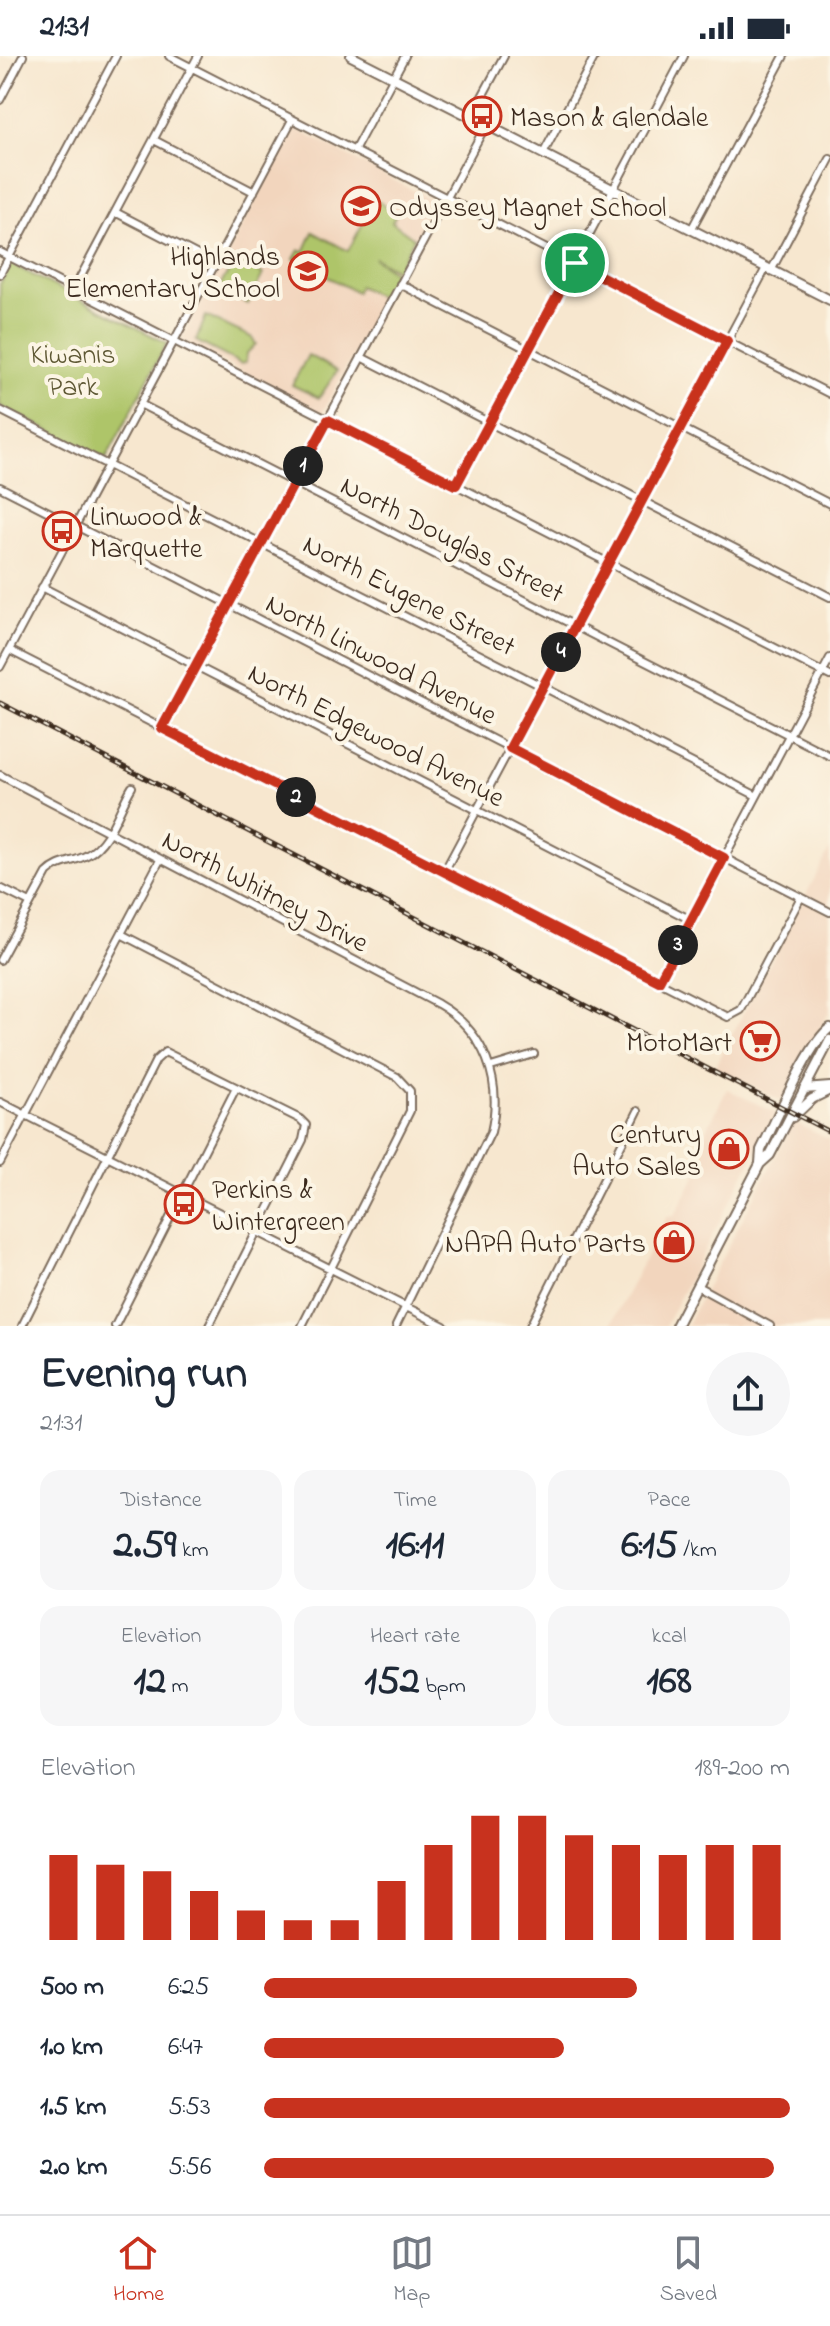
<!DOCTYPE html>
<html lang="en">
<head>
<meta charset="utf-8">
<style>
  :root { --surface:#fff; --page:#f6f6f7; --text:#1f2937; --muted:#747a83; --line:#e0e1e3; --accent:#c8321e }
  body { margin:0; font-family:"Indie Flower",sans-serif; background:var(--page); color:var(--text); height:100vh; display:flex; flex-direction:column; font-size:30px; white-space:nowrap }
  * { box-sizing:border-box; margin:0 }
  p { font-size:26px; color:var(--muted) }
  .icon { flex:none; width:44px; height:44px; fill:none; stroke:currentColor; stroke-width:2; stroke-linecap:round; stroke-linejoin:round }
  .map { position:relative; height:1270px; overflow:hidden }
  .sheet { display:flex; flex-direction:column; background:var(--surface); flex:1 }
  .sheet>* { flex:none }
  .pin { position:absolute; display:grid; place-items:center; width:68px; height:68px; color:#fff; margin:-34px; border:4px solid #fff; border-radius:50%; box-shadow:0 2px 8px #0007 }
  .km { position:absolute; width:40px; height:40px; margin:-20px; border-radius:50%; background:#222; color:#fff; font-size:22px; line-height:40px; text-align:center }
  .round { display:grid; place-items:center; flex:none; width:84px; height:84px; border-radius:42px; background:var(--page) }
  .summary { display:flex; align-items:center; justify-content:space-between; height:136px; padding:0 40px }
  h1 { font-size:44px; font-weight:800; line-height:60px }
  .metrics { display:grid; grid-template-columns:repeat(3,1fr); gap:12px; height:136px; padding:8px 40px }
  .metrics div { display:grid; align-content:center; border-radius:20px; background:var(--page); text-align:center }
  .metrics b { font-size:40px; font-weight:800 }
  .metrics small { font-size:22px; font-weight:400 }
  .metrics p { font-size:22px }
  .chart { height:224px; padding:16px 40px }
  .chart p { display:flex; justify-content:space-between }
  .chart svg { width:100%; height:144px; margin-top:8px; stroke:var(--accent); stroke-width:6 }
  ul { padding:0 40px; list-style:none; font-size:26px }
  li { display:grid; grid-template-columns:128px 96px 1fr; align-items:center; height:60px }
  li i { height:20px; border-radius:10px; background:var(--accent) }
  .status { display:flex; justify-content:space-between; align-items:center; height:56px; padding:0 40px; background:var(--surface); direction:ltr }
  .status svg { height:22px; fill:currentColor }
  .dock { display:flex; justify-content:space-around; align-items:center; height:112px; border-top:2px solid var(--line); background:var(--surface); font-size:22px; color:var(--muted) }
  .dock a { display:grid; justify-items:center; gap:4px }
  .dock .current { color:var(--accent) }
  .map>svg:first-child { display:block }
</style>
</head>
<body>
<div class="status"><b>21:31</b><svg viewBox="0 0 49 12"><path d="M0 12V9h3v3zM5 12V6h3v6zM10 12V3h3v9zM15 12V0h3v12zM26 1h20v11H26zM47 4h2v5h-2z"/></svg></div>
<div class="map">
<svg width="830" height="1270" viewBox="0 0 830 1270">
  <rect width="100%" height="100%" fill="#fcf5e5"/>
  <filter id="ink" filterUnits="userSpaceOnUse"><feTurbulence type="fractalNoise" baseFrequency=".0125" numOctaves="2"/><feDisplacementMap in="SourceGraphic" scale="16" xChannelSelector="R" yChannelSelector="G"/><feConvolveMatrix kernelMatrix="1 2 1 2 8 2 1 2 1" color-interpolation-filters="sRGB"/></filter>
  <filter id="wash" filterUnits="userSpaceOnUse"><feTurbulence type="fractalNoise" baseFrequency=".006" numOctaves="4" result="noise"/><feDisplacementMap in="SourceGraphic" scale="32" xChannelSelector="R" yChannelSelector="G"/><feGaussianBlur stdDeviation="1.8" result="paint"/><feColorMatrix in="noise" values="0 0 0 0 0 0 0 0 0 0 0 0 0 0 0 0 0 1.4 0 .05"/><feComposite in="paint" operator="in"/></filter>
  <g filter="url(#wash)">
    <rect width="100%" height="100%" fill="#f7e7cf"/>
    <path fill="#f2d5bd" d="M295 72 435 146 322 357 181 284Z
      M830 793V954L782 1045 715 1011Z
      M727 1033 776 1057 665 1270H610L667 1160 675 1159 705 1102 696 1096Z
      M794 1066 830 1084V1270H686Z"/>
    <path fill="#aec569" stroke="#747844" stroke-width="2" d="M376 143 396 158 392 166 414 182 397 214 374 202 395 217 382 242 359 230 356 236 294 203 299 194 304 196 313 176 348 195Z
      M236 205 263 218 248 248 218 232Z
      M11 208 167 287 106 403 0 350V228Z
      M206 260 251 281 256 288 247 297 246 306 241 308 196 285Z
      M308 299 337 315 319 342 292 329Z"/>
  </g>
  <g filter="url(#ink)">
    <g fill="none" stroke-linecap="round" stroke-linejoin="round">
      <defs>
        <path id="minor" d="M169 0 830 338
          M0 44 23 0
          M471 61 504 0
          M154 84 254 136
          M354 95 405 0
          M543 98 595 0
          M115 156 215 208
          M691 174 784 0
          M0 196 830 620
          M771 215 830 103
          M0 218 116 0
          M400 228 830 448
          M74 233 198 0
          M361 301 830 541
          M140 348 830 700
          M0 354 757 740
          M456 429 684 0
          M0 431 830 856
          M42 531 691 864
          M9 594 728 961 741 954 801 841
          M0 611 292 64
          M162 672 486 69
          M0 719 438 948C485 975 503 1025 491 1076L396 1270
          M444 816 766 212
          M0 832 30 847
          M121 878 397 1021 410 1035V1055L302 1270
          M0 904 47 817C59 805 73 807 87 799 110 788 119 752 132 731
          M659 925 830 602
          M491 1011 534 998
          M0 1046 444 1270
          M0 1107 160 804
          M697 1230 770 1270
          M22 1270 156 1004 165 996 300 1063 306 1069 303 1084 209 1270
          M115 1270 236 1032
          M530 1270 638 1055"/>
        <path id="major" d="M351 0 830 244
          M804 1033 830 1031
          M793 1061 812 1043 830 1034
          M760 1107 761 1094C775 1067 809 986 830 972
          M676 1270 760 1108 770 1099 830 984"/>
      </defs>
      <use href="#minor" stroke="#7d6c5c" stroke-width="10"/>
      <use href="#major" stroke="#7d6c5c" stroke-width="12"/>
      <use href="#minor" stroke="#fff" stroke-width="6"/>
      <use href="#major" stroke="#fff" stroke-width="8"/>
      <defs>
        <path id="rail" d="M0 647 830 1076"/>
      </defs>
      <use href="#rail" stroke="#3b2a1e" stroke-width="5"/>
      <use href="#rail" stroke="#fcf5e5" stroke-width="2" stroke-dasharray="6" stroke-linecap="butt"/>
    </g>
  </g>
  <g fill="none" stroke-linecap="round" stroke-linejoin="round" filter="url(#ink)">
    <defs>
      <path id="route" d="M575 207 727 285 510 692 724 802 659 925 162 672 328 364 456 429Z"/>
    </defs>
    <use href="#route" stroke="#fff" stroke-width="16"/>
    <use href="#route" stroke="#c8321e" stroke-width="10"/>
  </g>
  <defs>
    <symbol id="bus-ring" viewBox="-11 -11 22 22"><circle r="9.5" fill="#fcf5e5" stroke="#c8321e" stroke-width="1.5"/><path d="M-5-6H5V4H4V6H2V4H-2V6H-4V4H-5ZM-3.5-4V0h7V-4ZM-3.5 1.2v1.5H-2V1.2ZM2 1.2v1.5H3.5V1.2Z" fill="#c8321e"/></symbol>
    <symbol id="school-ring" viewBox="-11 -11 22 22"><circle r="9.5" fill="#fcf5e5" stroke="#c8321e" stroke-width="1.5"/><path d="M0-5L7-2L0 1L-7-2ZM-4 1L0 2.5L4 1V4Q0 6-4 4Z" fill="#c8321e"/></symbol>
    <symbol id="supermarket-ring" viewBox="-11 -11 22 22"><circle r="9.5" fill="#fcf5e5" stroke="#c8321e" stroke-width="1.5"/><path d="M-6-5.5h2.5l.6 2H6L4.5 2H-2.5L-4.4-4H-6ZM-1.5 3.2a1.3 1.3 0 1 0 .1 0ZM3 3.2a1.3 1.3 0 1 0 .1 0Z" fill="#c8321e"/></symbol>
    <symbol id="shop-ring" viewBox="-11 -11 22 22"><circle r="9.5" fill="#fcf5e5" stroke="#c8321e" stroke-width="1.5"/><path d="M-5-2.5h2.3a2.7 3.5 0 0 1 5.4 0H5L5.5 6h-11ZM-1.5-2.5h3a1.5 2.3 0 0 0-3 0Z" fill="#c8321e"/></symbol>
  </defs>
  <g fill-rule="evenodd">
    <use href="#bus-ring" x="460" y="38" width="44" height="44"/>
    <use href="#school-ring" x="339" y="128" width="44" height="44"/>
    <use href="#school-ring" x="286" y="193" width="44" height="44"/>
    <use href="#bus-ring" x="40" y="453" width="44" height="44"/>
    <use href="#supermarket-ring" x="738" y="963" width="44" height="44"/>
    <use href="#shop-ring" x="707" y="1071" width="44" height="44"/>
    <use href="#bus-ring" x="162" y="1126" width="44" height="44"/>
    <use href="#shop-ring" x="652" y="1164" width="44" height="44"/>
  </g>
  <g text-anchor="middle" stroke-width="8" stroke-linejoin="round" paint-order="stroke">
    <g font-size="28" fill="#3b2a1e" stroke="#fcf5e5" text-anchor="start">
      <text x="510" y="70">Mason &amp; Glendale</text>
      <text x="389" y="160">Odyssey Magnet School</text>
      <text x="280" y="209" text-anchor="end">Highlands<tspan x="280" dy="32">Elementary School</tspan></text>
      <text x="90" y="469">Linwood &amp;<tspan x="90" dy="32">Marquette</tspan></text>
      <text x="732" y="995" text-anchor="end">MotoMart</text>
      <text x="701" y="1087" text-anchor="end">Century<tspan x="701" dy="32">Auto Sales</tspan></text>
      <text x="212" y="1142">Perkins &amp;<tspan x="212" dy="32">Wintergreen</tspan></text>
      <text x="646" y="1196" text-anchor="end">NAPA Auto Parts</text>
    </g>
    <g font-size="28" fill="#5e5834" stroke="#fcf5e5">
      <text x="73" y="307">Kiwanis<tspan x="73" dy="32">Park</tspan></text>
    </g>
    <g font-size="28" fill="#3b2a1e" stroke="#fcf5e5">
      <text transform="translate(453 482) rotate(27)" y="10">North Douglas Street</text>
      <text transform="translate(410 538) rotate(27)" y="10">North Eugene Street</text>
      <text transform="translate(382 602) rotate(27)" y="10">North Linwood Avenue</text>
      <text transform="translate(377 678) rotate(27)" y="10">North Edgewood Avenue</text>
      <text transform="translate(266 834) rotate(28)" y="10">North Whitney Drive</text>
    </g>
  </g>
</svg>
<div class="pin" style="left:575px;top:207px;background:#1e9e55"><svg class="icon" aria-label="arrive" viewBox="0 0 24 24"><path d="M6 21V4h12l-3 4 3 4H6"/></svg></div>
<b class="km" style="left:303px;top:410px">1</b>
<b class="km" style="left:296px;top:741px">2</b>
<b class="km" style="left:678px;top:889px">3</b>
<b class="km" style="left:561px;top:596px">4</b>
</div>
<section class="sheet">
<div class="summary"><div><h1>Evening run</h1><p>21:31</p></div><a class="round"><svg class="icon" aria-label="share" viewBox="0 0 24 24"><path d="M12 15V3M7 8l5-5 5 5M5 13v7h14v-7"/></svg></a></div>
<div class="metrics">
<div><p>Distance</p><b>2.59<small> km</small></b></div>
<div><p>Time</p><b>16:11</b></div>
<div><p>Pace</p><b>6:15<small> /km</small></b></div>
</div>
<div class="metrics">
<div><p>Elevation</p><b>12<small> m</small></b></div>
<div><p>Heart rate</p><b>152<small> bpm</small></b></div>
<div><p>kcal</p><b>168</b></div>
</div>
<div class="chart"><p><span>Elevation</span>189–200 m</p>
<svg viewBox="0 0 160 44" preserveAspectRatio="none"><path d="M5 44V18M15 44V21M25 44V23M35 44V29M45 44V35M55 44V38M65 44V38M75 44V26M85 44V15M95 44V6M105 44V6M115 44V12M125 44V15M135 44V18M145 44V15M155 44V15"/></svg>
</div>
<ul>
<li><b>500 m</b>6:25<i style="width:71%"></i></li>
<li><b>1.0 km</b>6:47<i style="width:57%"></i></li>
<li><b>1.5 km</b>5:53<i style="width:100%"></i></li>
<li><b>2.0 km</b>5:56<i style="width:97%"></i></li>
</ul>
</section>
<nav class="dock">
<a class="current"><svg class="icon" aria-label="home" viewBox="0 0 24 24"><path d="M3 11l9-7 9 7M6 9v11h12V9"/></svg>Home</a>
<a><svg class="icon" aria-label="map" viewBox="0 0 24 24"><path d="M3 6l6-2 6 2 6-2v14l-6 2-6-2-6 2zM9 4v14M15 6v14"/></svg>Map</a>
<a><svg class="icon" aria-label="saved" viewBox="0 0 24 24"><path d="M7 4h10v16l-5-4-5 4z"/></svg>Saved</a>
</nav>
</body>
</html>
